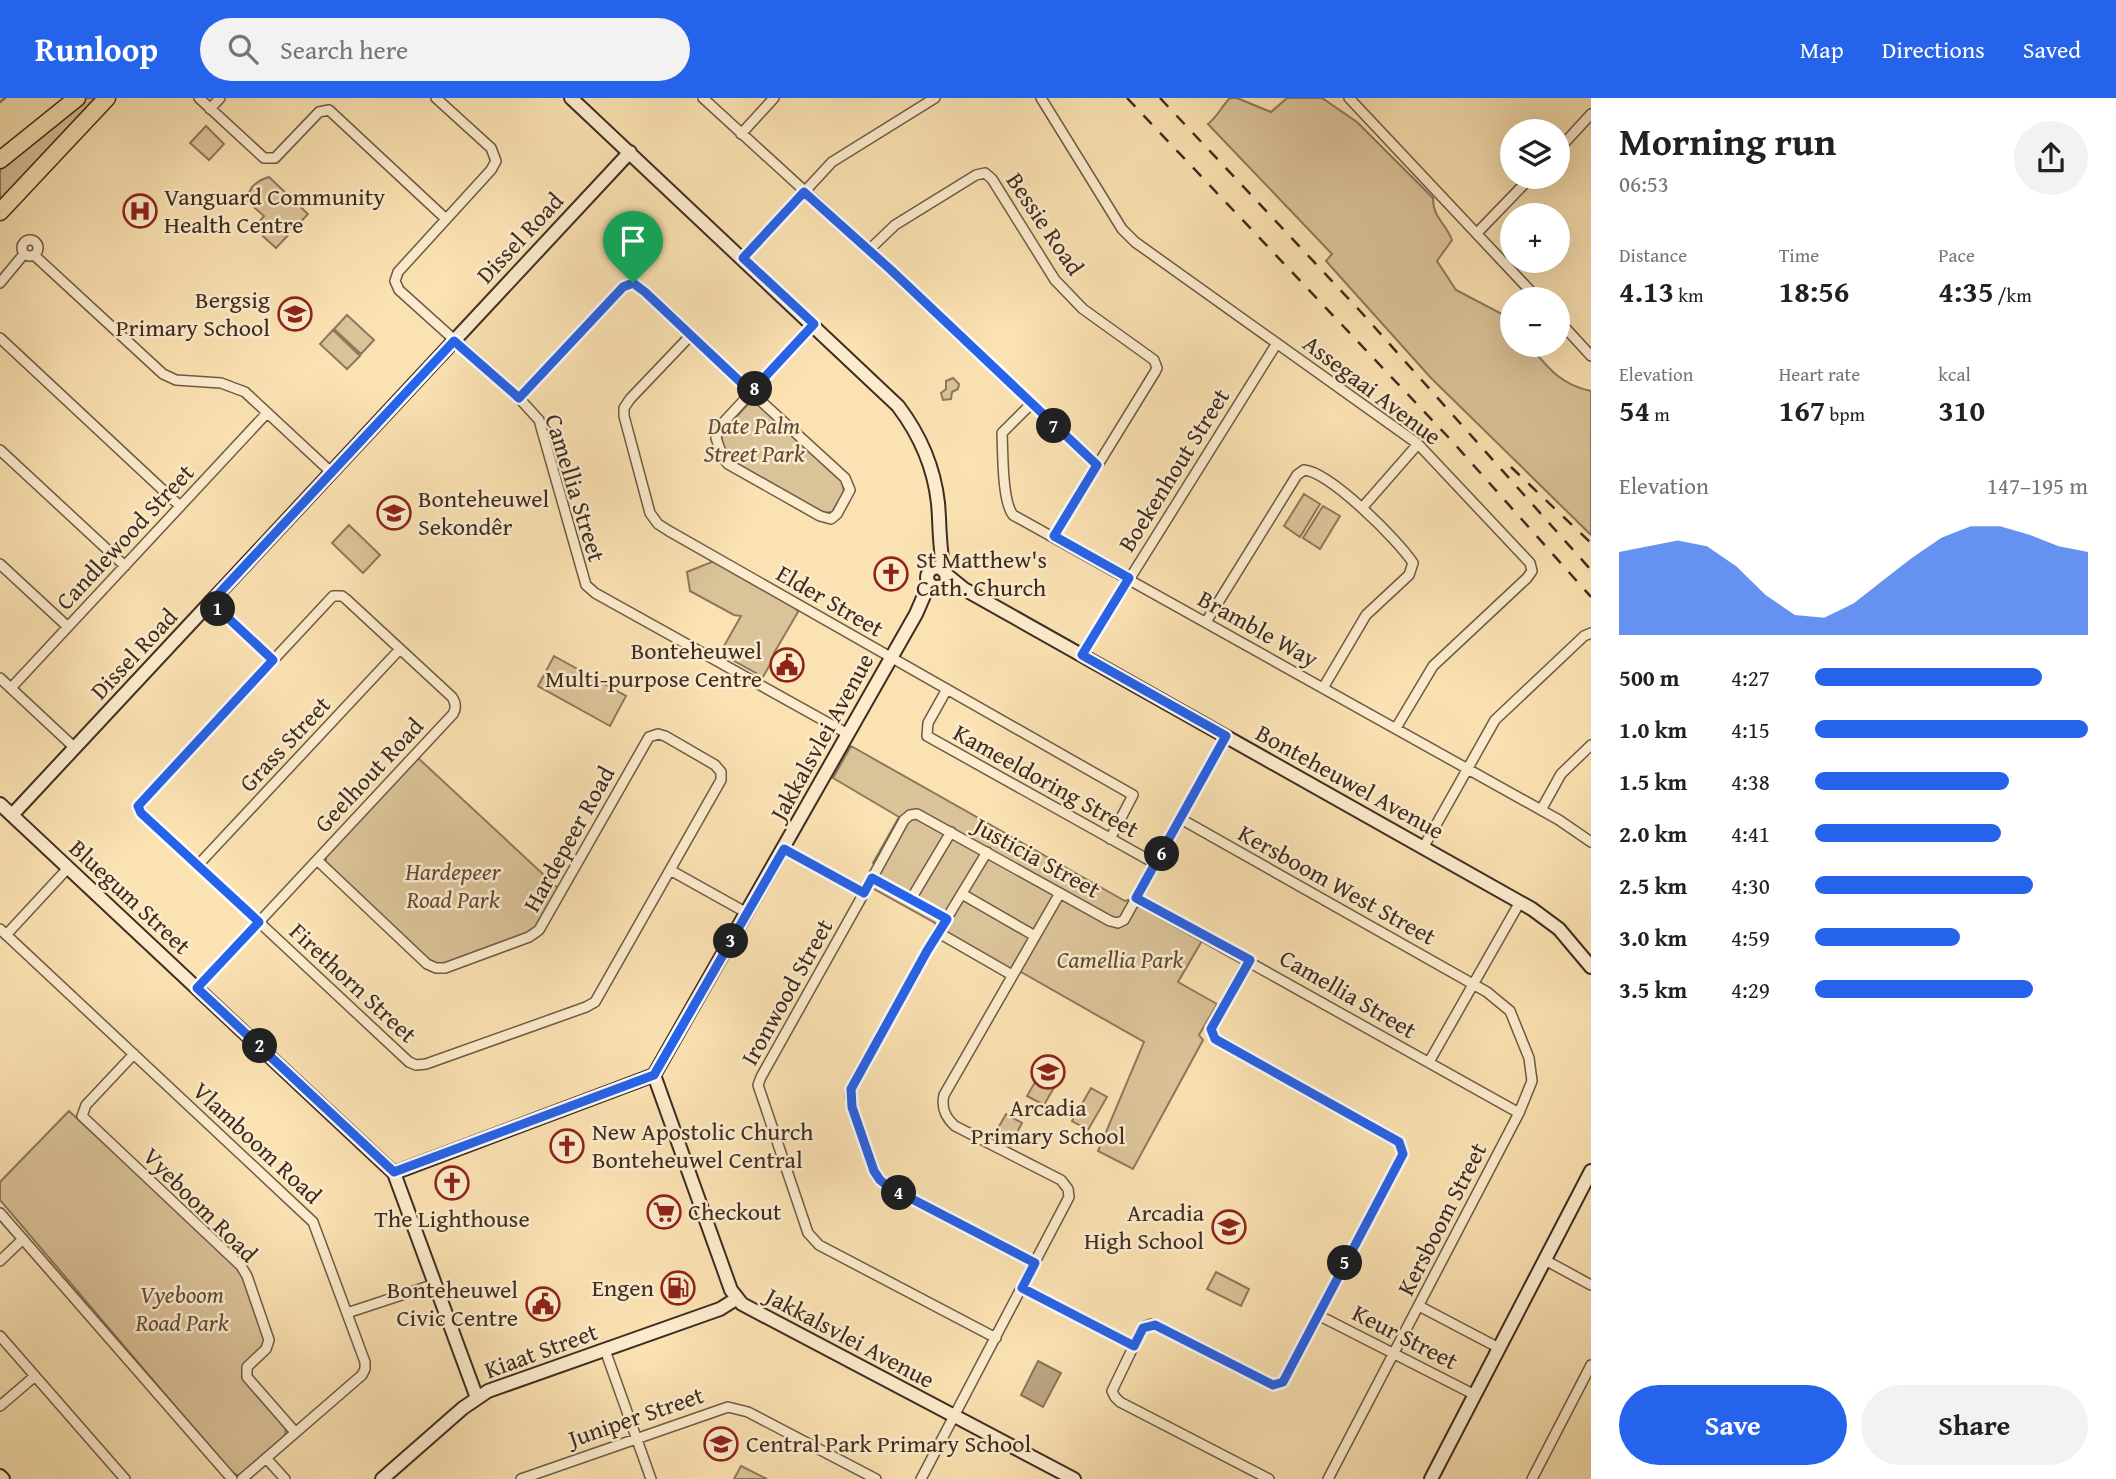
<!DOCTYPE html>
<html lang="en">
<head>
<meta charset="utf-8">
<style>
  :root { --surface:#fff; --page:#f2f2f2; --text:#202124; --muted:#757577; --accent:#2563eb }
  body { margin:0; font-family:"Gentium Book Plus",serif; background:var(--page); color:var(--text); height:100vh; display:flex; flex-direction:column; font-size:26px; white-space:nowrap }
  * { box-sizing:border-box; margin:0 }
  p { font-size:23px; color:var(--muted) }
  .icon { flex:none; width:38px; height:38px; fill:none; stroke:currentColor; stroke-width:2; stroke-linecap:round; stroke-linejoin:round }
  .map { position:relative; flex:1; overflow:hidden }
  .details { display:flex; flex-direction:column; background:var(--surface); width:525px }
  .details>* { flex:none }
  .fabs { position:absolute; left:1500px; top:21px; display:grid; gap:14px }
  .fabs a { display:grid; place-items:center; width:70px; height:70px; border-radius:50%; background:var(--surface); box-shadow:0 7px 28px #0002; font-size:35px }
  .pin { position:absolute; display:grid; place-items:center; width:60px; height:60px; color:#fff; margin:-72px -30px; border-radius:50% 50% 50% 0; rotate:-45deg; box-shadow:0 0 7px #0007 }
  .pin .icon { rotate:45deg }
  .km { position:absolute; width:35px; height:35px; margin:-18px; border-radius:50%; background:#222; color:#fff; font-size:19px; line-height:35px; text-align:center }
  .round { display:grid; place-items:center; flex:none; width:74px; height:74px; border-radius:37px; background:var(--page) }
  .head { display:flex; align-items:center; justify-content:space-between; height:119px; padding:0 28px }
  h1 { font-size:38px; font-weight:600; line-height:52px }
  .metrics { display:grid; grid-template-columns:repeat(3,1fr); gap:10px; height:119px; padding:7px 28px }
  .metrics div { display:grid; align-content:center }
  .metrics b { font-size:30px; font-weight:600 }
  .metrics small { font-size:19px; font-weight:400 }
  .metrics p { font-size:19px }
  .chart { height:196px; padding:14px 28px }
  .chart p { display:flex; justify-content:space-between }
  .chart svg { width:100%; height:126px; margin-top:7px; fill:var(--accent); opacity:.7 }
  .primary-button { display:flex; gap:14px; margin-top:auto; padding:14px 28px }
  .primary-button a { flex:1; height:80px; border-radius:42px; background:var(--accent); color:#fff; font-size:28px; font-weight:600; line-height:80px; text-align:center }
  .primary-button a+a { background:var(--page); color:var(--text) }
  ul { padding:0 28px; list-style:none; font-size:23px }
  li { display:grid; grid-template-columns:112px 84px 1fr; align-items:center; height:52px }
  li i { height:18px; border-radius:9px; background:var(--accent) }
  header { display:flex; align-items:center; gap:42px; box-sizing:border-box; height:98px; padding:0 35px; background:var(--accent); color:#fff }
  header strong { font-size:33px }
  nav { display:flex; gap:38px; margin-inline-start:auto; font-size:24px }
  .search { width:490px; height:63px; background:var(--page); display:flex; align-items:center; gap:18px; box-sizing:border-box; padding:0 24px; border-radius:38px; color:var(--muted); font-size:26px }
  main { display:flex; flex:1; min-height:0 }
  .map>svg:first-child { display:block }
</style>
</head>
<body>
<header>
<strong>Runloop</strong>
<div class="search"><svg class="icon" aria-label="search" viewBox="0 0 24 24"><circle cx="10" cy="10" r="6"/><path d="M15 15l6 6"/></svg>Search here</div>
<nav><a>Map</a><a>Directions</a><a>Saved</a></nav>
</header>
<main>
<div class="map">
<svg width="1591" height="1381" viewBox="0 0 1591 1381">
  <rect width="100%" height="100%" fill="#fbe2b2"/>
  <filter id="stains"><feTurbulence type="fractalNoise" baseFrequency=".00286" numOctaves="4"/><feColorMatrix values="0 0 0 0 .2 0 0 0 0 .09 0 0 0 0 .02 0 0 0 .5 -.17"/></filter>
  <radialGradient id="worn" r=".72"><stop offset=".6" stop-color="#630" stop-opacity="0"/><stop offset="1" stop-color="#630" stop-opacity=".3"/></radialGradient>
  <path fill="#dbc399" stroke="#8d785d" stroke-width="2" d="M85 0H95L0 102V72Z
    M1230 0H1237L1271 14 1287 0H1322L1357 24 1433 100C1433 120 1445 124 1452 142L1437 163 1456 192 1502 216 1512 227V247H1529C1548 270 1561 287 1591 293V437L1431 280 1326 163 1332 156 1208 26C1218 18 1221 9 1230 0Z
    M206 28 224 46 209 62 190 45Z
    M269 79 308 116 276 150 254 130 264 118 248 104C247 90 256 83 269 79Z
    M347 217 374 242 361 256 334 231Z
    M333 232 360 258 347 271 320 246Z
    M953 280 959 286 958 291 952 294 951 301 943 302 941 295 946 291V283Z
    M751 303 757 304 842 383 844 394 832 414 824 415 727 361 721 342 722 334Z
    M1304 396 1320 406 1300 439 1284 428Z
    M1323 408 1340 418 1320 451 1303 440Z
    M349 427 380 457 363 475 332 445Z
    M714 463 796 510 798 514 774 555 776 556 763 579 720 555 741 518 734 517 690 493 687 474Z
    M554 558 626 598 610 628 538 588Z
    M851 648 1125 803 1137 799 1203 841 1178 884 1217 906 1199 937 1203 942 1133 1071 1098 1053 1144 944 1021 874 1009 876 938 836 935 825 867 787 877 768 873 765 899 719 833 680Z
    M417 659 559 791 538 828 529 836 449 866H438L430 863 326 764V757Z
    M1046 965 1063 974 1044 1007 1027 998Z
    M1091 990 1107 999 1088 1032 1072 1023Z
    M69 1013 241 1172 265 1238 262 1250 243 1268 242 1279 286 1329 285 1339 243 1377H237L231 1374 0 1102V1084Z
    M1006 1016 1022 1025 1010 1048 993 1039Z
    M1216 1174 1249 1191 1241 1208 1207 1191Z
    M741 1368 767 1381H734Z"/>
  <path fill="#bba481" stroke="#89745b" stroke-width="2" d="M1038 1263 1061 1275 1043 1309 1021 1297Z"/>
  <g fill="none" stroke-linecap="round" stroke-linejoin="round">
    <path stroke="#89745b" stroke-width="2.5" d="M0 4 5 0"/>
    <defs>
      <path id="street" d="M199 0 264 60H275L319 14 329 12 446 121
        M436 0 491 50 496 63 491 72 398 174 395 183 399 192 519 300 539 322 586 487 595 495 848 636
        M703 0 891 172 1097 367
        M1041 0 1122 131 1135 144 1418 346 1530 465 1532 473 1527 480 1433 568 1396 630
        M1349 0 1538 201
        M210 11 220 0
        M741 36 774 0
        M1558 52 1591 16
        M1477 135 1531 79
        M22 150a8 8 0 1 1 16 0a8 8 0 1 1-16 0Z
        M869 152 895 127 976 77 985 75 992 81 1055 182 1083 211 1154 262 1157 270 1155 274 1054 438
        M34 157 163 276 176 282 221 285 245 294 332 375
        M743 160 832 64 935 0
        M0 185 24 156
        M1558 222 1591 258
        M691 237 630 301 624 310V318L650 415 658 426 669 433 1133 697 1110 741
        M0 240 180 408
        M519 300 623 189 633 185 645 193 745 288 751 294 845 380 850 392 837 416 831 421 820 418 728 366 723 360 716 340 719 329 814 227
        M1031 306 1002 335C1003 355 1002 403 1013 417L1559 722 1591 744
        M0 352 125 468
        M1362 410 1418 346
        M0 466 68 529
        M211 504 273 562
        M1206 524 1297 377 1304 372C1330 374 1398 442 1413 465L1409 477 1366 517 1323 590
        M1082 557 1277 245
        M0 580 75 650
        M11 590 267 315
        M947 591 928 625 927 638 1156 766
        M1541 712 1561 676 1591 647
        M1181 721 1487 894 1510 913 1529 960 1532 983 1519 1015 1328 1381
        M1423 750 1495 622 1584 538 1591 535
        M784 751 864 795 761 979 758 987 808 1135 819 1147 996 1240
        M987 754 927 853 853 986 850 997 852 1009 874 1073 884 1086 1035 1165
        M198 767 400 551
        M670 772 747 815
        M872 780 947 821
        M864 795 904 722 910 717 917 716 1110 823 1118 825 1124 822 1226 638
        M962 796 1035 838
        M911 801 951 734
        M1136 801 1519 1015
        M0 831 313 1124 365 1264V1271L362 1277 242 1381
        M939 835 1012 877
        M6 837 68 770
        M1249 862 1211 931 1215 941 1399 1044 1403 1056 1283 1284 1273 1287 1152 1226 1146 1228 1141 1233 1112 1293 1115 1299 1120 1304 1269 1381
        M197 890 206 881C288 793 371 704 453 616 456 611 456 605 452 599L346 501 342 498H333L140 705 141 714 409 964 416 967 426 966 586 909 595 904 721 682V674L715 667 665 638 658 636 649 639 539 832 529 839 445 870H436L427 866 317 762
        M134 956 86 1007 82 1018 241 1168 247 1178 269 1242 266 1251 247 1269V1279L295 1334
        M1429 964 1520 804
        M0 1115 232 1381
        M1545 1162 1591 1187
        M0 1163 23 1141
        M1022 1190 1134 1248
        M1419 1208 1499 1250
        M347 1215 429 1188
        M1318 1217 1475 1297
        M0 1238 125 1381
        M605 1252 651 1381
        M0 1308 35 1278
        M266 1360 285 1381
        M521 1381 728 1309 748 1314 876 1381
        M921 1381 1069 1099 1068 1091 1061 1082 955 1028C945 1019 941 1010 944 997L1060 795
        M1532 1381 1591 1267"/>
      <path id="secondary" d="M571 0 898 308C920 337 934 369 938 405 940 427 939 450 944 472
        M948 478 964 491 1532 811 1559 831 1591 869
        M944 488 947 484 946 475 939 469 933 470C925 476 925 483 933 489L953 488 961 490
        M0 706 394 1075 477 1300
        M12 717 630 54
        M654 977 731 1192 742 1206 1074 1381
        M654 977 916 516 929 486
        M394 1075 654 977
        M0 1378 3 1381
        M382 1381 463 1310 488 1293 720 1211 736 1201
        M1431 1381 1591 1073"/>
      <path id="highway" d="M0 62 77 0
        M0 114 107 0"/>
    </defs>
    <use href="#street" stroke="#6e5a45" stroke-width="12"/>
    <use href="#secondary" stroke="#3f2c21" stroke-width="16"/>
    <use href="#highway" stroke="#3f2c21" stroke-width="19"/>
    <use href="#street" stroke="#fceccd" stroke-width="9"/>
    <use href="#secondary" stroke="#fceccd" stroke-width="12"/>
    <use href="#highway" stroke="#fbe2b2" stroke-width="16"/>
    <path stroke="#3f2c21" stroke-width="2.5" stroke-dasharray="12 12" stroke-linecap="butt" d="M1127 0 1451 342 1591 499
      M1160 0 1361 214 1591 472
      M1511 369 1591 445"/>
  </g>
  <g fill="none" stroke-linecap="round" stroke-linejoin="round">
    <defs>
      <path id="route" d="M804 94 891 172 1097 367 1054 438 1129 480 1082 557 1226 638 1136 800 1250 862 1211 931 1215 941 1399 1044 1403 1056 1283 1284 1273 1287 1155 1227 1143 1230 1134 1248 1022 1190 1035 1165 889 1089 880 1082 874 1073 852 1009 851 991 927 853 947 821 872 780 864 795 784 751 654 977 394 1074 197 890 259 824 141 715 138 708 273 562 211 504 454 243 519 300 623 189 633 185 645 194 751 294 814 226 743 160Z"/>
    </defs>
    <use href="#route" stroke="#fff" stroke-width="14"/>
    <use href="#route" stroke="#2563eb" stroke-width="9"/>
  </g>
  <defs>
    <symbol id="hospital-ring" viewBox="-11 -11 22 22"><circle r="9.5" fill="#fceccd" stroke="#8f2418" stroke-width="1.5"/><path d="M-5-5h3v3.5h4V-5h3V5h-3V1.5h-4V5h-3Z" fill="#8f2418"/></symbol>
    <symbol id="school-ring" viewBox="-11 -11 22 22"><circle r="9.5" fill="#fceccd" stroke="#8f2418" stroke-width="1.5"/><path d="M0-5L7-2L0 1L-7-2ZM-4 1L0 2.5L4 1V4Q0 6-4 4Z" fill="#8f2418"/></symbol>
    <symbol id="church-ring" viewBox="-11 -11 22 22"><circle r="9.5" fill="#fceccd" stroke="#8f2418" stroke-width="1.5"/><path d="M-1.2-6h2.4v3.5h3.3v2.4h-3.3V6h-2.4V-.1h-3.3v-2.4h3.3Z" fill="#8f2418"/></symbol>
    <symbol id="civic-ring" viewBox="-11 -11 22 22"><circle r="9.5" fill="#fceccd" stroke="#8f2418" stroke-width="1.5"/><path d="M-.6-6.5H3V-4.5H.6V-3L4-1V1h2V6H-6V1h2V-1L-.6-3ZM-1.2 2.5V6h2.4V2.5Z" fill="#8f2418"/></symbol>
    <symbol id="supermarket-ring" viewBox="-11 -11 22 22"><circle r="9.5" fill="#fceccd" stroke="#8f2418" stroke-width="1.5"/><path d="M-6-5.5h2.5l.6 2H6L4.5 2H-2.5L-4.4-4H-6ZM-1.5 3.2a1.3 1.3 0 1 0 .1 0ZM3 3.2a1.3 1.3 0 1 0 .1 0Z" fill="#8f2418"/></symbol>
    <symbol id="fuel-ring" viewBox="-11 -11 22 22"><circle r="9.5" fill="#fceccd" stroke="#8f2418" stroke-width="1.5"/><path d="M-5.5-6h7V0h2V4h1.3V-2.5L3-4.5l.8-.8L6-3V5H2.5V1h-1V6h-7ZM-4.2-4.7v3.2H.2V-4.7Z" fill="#8f2418"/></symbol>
  </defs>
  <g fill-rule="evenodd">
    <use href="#hospital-ring" x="121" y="94" width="38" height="38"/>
    <use href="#school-ring" x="276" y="197" width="38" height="38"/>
    <use href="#school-ring" x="375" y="396" width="38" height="38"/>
    <use href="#church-ring" x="872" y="457" width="38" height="38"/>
    <use href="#civic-ring" x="768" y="548" width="38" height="38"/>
    <use href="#school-ring" x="1029" y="955" width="38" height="38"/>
    <use href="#church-ring" x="548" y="1029" width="38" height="38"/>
    <use href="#church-ring" x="433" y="1066" width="38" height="38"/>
    <use href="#supermarket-ring" x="645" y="1095" width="38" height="38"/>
    <use href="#school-ring" x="1210" y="1110" width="38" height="38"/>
    <use href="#fuel-ring" x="659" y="1171" width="38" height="38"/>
    <use href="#civic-ring" x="524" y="1187" width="38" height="38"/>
    <use href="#school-ring" x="702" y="1327" width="38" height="38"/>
  </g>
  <g text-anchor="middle" stroke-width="5" stroke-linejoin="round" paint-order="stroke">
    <g font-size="24" fill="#3f2c21" stroke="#fceccd" text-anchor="start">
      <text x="164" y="107">Vanguard Community<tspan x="164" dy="28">Health Centre</tspan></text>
      <text x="270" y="210" text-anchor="end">Bergsig<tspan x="270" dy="28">Primary School</tspan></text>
      <text x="418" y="409">Bonteheuwel<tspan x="418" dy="28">Sekondêr</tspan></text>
      <text x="916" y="470">St Matthew's<tspan x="916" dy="28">Cath. Church</tspan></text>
      <text x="762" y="561" text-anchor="end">Bonteheuwel<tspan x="762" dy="28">Multi-purpose Centre</tspan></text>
      <text x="1048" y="1018" text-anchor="middle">Arcadia<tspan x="1048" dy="28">Primary School</tspan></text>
      <text x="592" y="1042">New Apostolic Church<tspan x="592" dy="28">Bonteheuwel Central</tspan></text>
      <text x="688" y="1122">Checkout</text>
      <text x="1204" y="1123" text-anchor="end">Arcadia<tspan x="1204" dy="28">High School</tspan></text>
      <text x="452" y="1129" text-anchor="middle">The Lighthouse</text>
      <text x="654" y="1198" text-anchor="end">Engen</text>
      <text x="518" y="1200" text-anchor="end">Bonteheuwel<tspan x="518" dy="28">Civic Centre</tspan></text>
      <text x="746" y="1354">Central Park Primary School</text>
    </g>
    <g font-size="24" fill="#3f2c21" stroke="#fceccd">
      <text transform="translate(1045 126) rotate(56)" y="8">Bessie Road</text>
      <text transform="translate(520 140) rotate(-47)" y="8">Dissel Road</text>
      <text transform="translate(1372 292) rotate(37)" y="8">Assegaai Avenue</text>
      <text transform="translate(1174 372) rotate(-58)" y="8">Boekenhout Street</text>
      <text transform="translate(575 390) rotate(73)" y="8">Camellia Street</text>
      <text transform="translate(125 439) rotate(-47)" y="8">Candlewood Street</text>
      <text transform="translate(830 503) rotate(30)" y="8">Elder Street</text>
      <text transform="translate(1258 531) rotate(29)" y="8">Bramble Way</text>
      <text transform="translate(134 556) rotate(-47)" y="8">Dissel Road</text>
      <text transform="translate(822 639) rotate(-61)" y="8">Jakkalsvlei Avenue</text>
      <text transform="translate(285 646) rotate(-47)" y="8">Grass Street</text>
      <text transform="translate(369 677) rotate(-47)" y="8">Geelhout Road</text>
      <text transform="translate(1046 683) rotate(29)" y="8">Kameeldoring Street</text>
      <text transform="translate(1350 684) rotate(29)" y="8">Bonteheuwel Avenue</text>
      <text transform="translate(569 741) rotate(-61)" y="8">Hardepeer Road</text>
      <text transform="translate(1037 760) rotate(29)" y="8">Justicia Street</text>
      <text transform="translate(1337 787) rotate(29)" y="8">Kersboom West Street</text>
      <text transform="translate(130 799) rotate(43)" y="8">Bluegum Street</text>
      <text transform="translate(353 885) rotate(43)" y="8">Firethorn Street</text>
      <text transform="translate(787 894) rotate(-61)" y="8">Ironwood Street</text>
      <text transform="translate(1348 896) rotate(30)" y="8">Camellia Street</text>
      <text transform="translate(257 1045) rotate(43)" y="8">Vlamboom Road</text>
      <text transform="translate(200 1107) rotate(45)" y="8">Vyeboom Road</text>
      <text transform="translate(1442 1121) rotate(-63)" y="8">Kersboom Street</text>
      <text transform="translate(1405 1239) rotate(27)" y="8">Keur Street</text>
      <text transform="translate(850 1240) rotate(28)" y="8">Jakkalsvlei Avenue</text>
      <text transform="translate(541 1253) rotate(-20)" y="8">Kiaat Street</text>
      <text transform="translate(636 1319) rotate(-19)" y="8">Juniper Street</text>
    </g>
    <g font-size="24" font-style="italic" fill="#5e4a39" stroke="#fceccd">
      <text x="754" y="336">Date Palm<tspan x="754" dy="28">Street Park</tspan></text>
      <text x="453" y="782">Hardepeer<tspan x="453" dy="28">Road Park</tspan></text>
      <text x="1120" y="870">Camellia Park</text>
      <text x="182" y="1205">Vyeboom<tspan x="182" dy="28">Road Park</tspan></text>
    </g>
  </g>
  <rect width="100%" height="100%" filter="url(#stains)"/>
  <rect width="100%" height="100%" fill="url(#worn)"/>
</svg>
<div class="fabs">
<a><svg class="icon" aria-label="layers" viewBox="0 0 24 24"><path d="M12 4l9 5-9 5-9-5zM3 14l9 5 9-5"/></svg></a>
<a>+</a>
<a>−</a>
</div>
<div class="pin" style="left:633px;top:185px;background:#1e9e55"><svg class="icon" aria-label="arrive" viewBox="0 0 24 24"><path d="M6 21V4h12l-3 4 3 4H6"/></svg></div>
<b class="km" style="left:218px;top:511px">1</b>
<b class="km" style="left:260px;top:948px">2</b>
<b class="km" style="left:731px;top:843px">3</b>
<b class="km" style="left:899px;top:1095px">4</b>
<b class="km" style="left:1345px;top:1165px">5</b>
<b class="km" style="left:1162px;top:756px">6</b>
<b class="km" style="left:1054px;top:328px">7</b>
<b class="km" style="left:755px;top:291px">8</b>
</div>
<section class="details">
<div class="head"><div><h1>Morning run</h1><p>06:53</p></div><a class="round"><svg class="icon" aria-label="share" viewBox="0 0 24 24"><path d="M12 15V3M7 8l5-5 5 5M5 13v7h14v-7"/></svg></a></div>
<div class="metrics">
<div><p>Distance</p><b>4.13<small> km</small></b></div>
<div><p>Time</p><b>18:56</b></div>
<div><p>Pace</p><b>4:35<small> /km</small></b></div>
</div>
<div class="metrics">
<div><p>Elevation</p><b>54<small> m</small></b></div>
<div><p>Heart rate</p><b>167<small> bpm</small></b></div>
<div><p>kcal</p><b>310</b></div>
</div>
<div class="chart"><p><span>Elevation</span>147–195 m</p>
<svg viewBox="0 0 160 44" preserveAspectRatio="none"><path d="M0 44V15L10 13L20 11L30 13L40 20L50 30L60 37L70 38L80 33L90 25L100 17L110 10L120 6L130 6L140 9L150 13L160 15V44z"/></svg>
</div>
<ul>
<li><b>500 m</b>4:27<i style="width:83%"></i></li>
<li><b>1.0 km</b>4:15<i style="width:100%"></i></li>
<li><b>1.5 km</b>4:38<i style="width:71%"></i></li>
<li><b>2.0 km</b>4:41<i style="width:68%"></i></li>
<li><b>2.5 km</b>4:30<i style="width:80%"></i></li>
<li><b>3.0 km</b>4:59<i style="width:53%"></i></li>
<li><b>3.5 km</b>4:29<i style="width:80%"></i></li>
</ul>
<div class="primary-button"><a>Save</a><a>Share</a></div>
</section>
</main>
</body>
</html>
